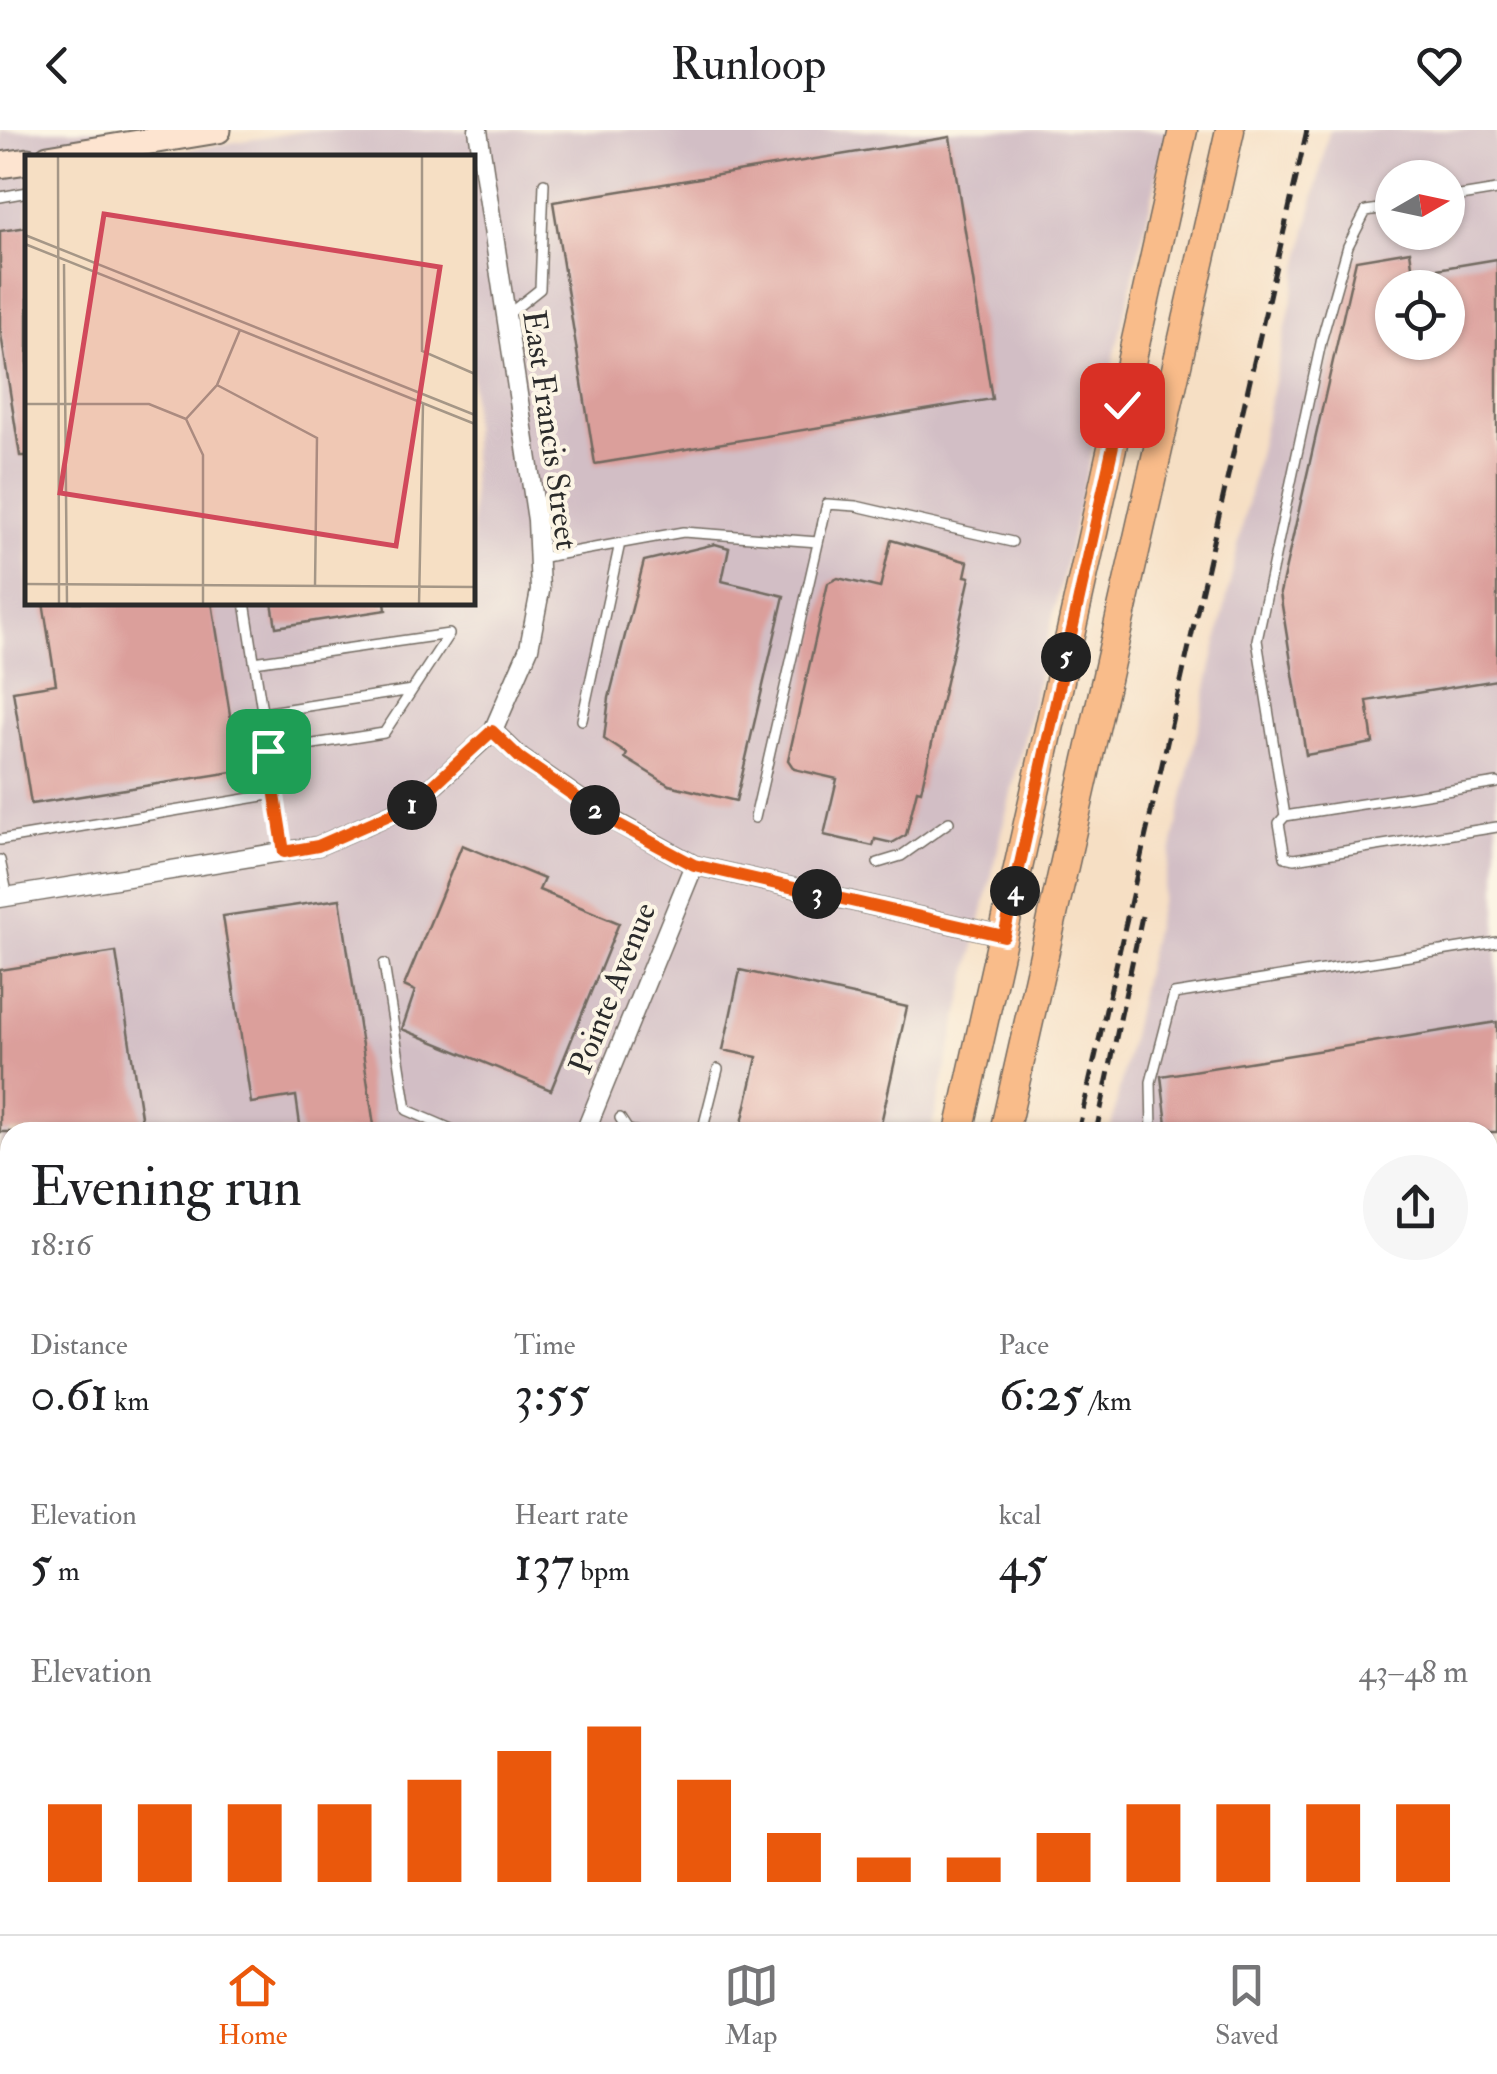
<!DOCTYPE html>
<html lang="en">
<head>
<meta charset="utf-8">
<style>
  :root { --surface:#fff; --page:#f6f6f6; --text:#202124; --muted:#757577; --line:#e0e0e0; --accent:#ea580c }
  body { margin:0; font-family:"IM FELL Double Pica",serif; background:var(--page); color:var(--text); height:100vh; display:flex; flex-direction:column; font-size:38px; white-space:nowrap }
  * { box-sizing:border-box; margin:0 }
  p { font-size:32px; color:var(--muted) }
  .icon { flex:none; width:55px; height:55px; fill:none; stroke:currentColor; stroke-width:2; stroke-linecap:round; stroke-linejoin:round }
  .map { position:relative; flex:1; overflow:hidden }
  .side { position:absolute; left:0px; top:992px; width:1498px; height:812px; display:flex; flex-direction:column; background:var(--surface); border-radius:30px 30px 0 0; box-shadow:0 2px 8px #0004 }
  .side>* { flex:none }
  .needle { width:65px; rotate:81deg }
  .tools { position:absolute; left:1375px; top:30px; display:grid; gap:20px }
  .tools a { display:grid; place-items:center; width:90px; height:90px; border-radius:50%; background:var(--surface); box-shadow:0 2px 8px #0004; font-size:50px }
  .pin { position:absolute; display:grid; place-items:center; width:85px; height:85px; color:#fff; margin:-42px; border-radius:20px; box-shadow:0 5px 15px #0006 }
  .km { position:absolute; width:50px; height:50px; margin:-25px; border-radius:50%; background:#222; color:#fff; font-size:28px; line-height:50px; text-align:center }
  .round { display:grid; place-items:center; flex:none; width:105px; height:105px; border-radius:52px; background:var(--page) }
  .head { display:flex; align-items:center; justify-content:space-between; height:170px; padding:0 30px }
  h1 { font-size:55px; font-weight:600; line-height:75px }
  .figures { display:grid; grid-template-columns:repeat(3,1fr); gap:15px; height:170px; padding:10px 30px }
  .figures div { display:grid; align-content:center }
  .figures b { font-size:50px; font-weight:600 }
  .figures small { font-size:28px; font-weight:400 }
  .figures p { font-size:28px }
  .chart { height:280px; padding:20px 30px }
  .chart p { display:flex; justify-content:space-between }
  .chart svg { width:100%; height:180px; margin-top:10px; stroke:var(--accent); stroke-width:6 }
  header { display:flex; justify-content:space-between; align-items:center; height:130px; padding:0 30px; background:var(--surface); font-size:45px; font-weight:600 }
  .tabs { display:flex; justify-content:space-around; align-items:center; height:140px; border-top:2px solid var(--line); background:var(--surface); font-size:28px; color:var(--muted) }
  .tabs a { display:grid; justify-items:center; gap:5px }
  .tabs .current { color:var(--accent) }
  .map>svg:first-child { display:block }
</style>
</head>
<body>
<header><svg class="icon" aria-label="back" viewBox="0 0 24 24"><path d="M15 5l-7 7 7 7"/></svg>Runloop<svg class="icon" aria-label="heart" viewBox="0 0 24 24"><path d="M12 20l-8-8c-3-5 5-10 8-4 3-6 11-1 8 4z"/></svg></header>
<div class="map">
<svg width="1497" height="1804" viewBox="0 0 1497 1804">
  <rect width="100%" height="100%" fill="#fcf5e5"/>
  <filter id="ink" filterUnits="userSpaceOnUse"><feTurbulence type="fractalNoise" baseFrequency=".01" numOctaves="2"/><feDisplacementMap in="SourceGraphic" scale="20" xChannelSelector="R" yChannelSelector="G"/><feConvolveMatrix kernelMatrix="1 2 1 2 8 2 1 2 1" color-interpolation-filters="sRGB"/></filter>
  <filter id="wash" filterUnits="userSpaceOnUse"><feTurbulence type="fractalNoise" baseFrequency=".0048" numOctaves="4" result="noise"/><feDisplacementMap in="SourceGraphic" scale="40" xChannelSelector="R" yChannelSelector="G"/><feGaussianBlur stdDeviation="2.25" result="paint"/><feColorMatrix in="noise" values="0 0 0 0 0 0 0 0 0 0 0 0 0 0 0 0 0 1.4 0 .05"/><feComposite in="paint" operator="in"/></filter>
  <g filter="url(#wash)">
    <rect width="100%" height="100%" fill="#f6dfc4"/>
    <path fill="#d2bec5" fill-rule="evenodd" d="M0 0H124L128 27 28 28V472H472V28L143 27 310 0H1168L931 1002H10V1795H756L755 1804H0Z
      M1329 0H1497V1665L1488 1667V1002H1110ZM1392 48H1448V102H1392ZM1392 158H1448V212H1392Z
      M1497 1754V1804H1174L1232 1795H1488V1756Z"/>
    <g id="blocks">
      <path fill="#db9f9b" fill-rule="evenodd" d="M950 7 992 269 595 334 553 72Z
        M28 97V326H20L0 198V101Z
        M1410 121 1413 143 1497 129V550L1367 571 1373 613 1306 625 1280 463 1356 130ZM1392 158H1448V212H1392Z
        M891 410 968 432 965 446 970 447 921 661 917 660 906 705 892 713 875 709 873 716 824 705 837 649 794 639 788 630 828 453 838 448 880 458Z
        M715 414 729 418 722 451 784 466 736 671 669 655 625 628 627 624 604 609 609 568 644 431Z
        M43 472H212L239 641 31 674 13 561 56 554Z
        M272 472H385L386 480 276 497Z
        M462 715 544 749 539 760 619 793 551 960 402 899 415 861 404 856Z
        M340 769 375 1002H301L296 966 251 973 223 786Z
        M116 822 142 993 96 1002H0V840Z
        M740 840 907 877 879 1002H740L757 927 723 920Z
        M1497 892V1002H1168L1161 946Z"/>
    </g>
  </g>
  <g filter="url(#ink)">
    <use href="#blocks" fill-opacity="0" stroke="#726a61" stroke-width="2.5"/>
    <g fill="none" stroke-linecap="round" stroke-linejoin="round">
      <defs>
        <path id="service" d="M0 67 28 62
          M1448 68 1497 60
          M1392 77 1366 81 1348 116 1322 208 1257 510 1285 686 1279 693 1285 727 1294 729 1497 697
          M506 186 540 159 544 53
          M539 428 683 402 818 412
          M245 472 284 722
          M254 532 449 504 384 603 269 621
          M262 583 412 560
          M582 590 620 413
          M1285 686 1497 653
          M755 688 827 374 856 376 1012 412
          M0 710 275 664
          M0 730 8 767
          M878 733 901 726 949 692
          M384 834 407 980 458 1002
          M620 988 628 1000 638 1002
          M521 1002 525 999
          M702 1002 718 939
          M1152 1002 1151 952 1174 864 1497 812
          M1488 1190 1497 1189
          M0 1479 10 1478
          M1488 1595 1497 1594
          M1222 1795 1224 1804
          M1325 1804 1328 1795"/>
        <path id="minor" d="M478 0 537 390 540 461 529 518 493 601
          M0 768 318 716 412 675 493 601 521 628 603 685 694 735 1004 806
          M585 1002 694 735
          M0 1375 10 1374"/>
        <path id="tertiary" d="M1488 1709 1497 1707
          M1022 1804 1028 1795"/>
        <path id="secondary" d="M48 28 218 0
          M0 35 28 31"/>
        <path id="primary" d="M959 1002 1183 0
          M1004 1002 1230 0
          M775 1804 777 1795
          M821 1804 823 1795"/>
      </defs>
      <use href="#service" stroke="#726a61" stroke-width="12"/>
      <use href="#minor" stroke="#726a61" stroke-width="21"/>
      <use href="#tertiary" stroke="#726a61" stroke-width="24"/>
      <use href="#secondary" stroke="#726a61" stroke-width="29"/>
      <use href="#primary" stroke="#726a61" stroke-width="31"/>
      <use href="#service" stroke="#fff" stroke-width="9"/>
      <use href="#minor" stroke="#fff" stroke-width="18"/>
      <use href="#tertiary" stroke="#fff" stroke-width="20"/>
      <use href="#secondary" stroke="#fde4d0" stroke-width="25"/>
      <use href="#primary" stroke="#f9bc8a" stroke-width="28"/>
      <path stroke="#2b2b2b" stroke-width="5" stroke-dasharray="15 8" stroke-linecap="butt" d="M1078 1002 1307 0
        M1096 1002 1142 786
        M1488 1179 1497 1177
        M1488 1217 1497 1216
        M884 1804 886 1795
        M916 1804 918 1795"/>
    </g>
  </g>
  <g fill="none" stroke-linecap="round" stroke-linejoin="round" filter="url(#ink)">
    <defs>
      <path id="route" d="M268 621 284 722 318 716 412 675 492 601 520 628 603 686 694 735 1004 806 1122 275"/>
    </defs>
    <use href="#route" stroke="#fff" stroke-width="20"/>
    <use href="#route" stroke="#ea580c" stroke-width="12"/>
  </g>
  <g text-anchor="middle" stroke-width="8" stroke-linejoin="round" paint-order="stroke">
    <g font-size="32" fill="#2b2b2b" stroke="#fcf5e5">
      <text transform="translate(551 300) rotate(82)" y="11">East Francis Street</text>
      <text transform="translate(612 858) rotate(-68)" y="11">Pointe Avenue</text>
    </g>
  </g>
  <g transform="translate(25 25)">
    <rect width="450" height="450" fill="#f6dfc4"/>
    <path fill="none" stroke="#a59787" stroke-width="2.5" d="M33 1 34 449M397 1V196L450 219M0 80 450 260M0 89 450 269M39 109 42 449M192 230 292 283 290 431M0 249H124L161 264M0 429 450 432M178 449V300L161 264 192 230 215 175M394 449 398 249"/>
    <path fill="#d1495b" fill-opacity="0.15" stroke="#d1495b" stroke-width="5" d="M79 59 415 112 371 391 35 338Z"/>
    <rect width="450" height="450" fill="none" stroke="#2b2b2b" stroke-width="5"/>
  </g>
</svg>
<div class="tools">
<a><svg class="needle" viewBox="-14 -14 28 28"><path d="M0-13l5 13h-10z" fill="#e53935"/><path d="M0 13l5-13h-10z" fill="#757577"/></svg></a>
<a><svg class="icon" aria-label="locate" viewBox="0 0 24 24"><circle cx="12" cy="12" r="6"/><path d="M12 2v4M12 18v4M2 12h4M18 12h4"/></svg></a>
</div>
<div class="pin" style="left:268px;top:621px;background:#1e9e55"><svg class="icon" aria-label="arrive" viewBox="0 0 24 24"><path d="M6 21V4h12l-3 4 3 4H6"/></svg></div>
<div class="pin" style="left:1122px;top:275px;background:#d93025"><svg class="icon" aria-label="check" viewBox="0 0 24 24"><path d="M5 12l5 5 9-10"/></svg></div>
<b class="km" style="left:412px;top:675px">1</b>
<b class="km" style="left:595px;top:680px">2</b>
<b class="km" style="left:817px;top:764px">3</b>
<b class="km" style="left:1015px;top:761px">4</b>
<b class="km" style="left:1066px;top:527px">5</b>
<section class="side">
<div class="head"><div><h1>Evening run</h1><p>18:16</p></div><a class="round"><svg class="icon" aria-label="share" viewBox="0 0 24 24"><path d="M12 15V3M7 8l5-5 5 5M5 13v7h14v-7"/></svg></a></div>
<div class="figures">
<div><p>Distance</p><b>0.61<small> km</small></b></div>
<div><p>Time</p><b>3:55</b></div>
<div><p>Pace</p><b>6:25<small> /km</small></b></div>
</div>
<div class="figures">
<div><p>Elevation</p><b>5<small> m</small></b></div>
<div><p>Heart rate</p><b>137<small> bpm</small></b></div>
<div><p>kcal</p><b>45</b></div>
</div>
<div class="chart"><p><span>Elevation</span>43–48 m</p>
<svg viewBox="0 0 160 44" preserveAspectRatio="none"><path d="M5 44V25M15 44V25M25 44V25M35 44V25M45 44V19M55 44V12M65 44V6M75 44V19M85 44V32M95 44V38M105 44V38M115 44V32M125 44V25M135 44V25M145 44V25M155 44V25"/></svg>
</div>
</section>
</div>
<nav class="tabs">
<a class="current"><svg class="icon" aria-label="home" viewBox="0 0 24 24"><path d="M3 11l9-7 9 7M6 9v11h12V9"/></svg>Home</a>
<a><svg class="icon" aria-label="map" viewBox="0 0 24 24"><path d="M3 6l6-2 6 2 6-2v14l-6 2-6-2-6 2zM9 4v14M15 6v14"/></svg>Map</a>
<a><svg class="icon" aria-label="saved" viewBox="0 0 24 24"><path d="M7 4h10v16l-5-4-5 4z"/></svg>Saved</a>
</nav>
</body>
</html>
